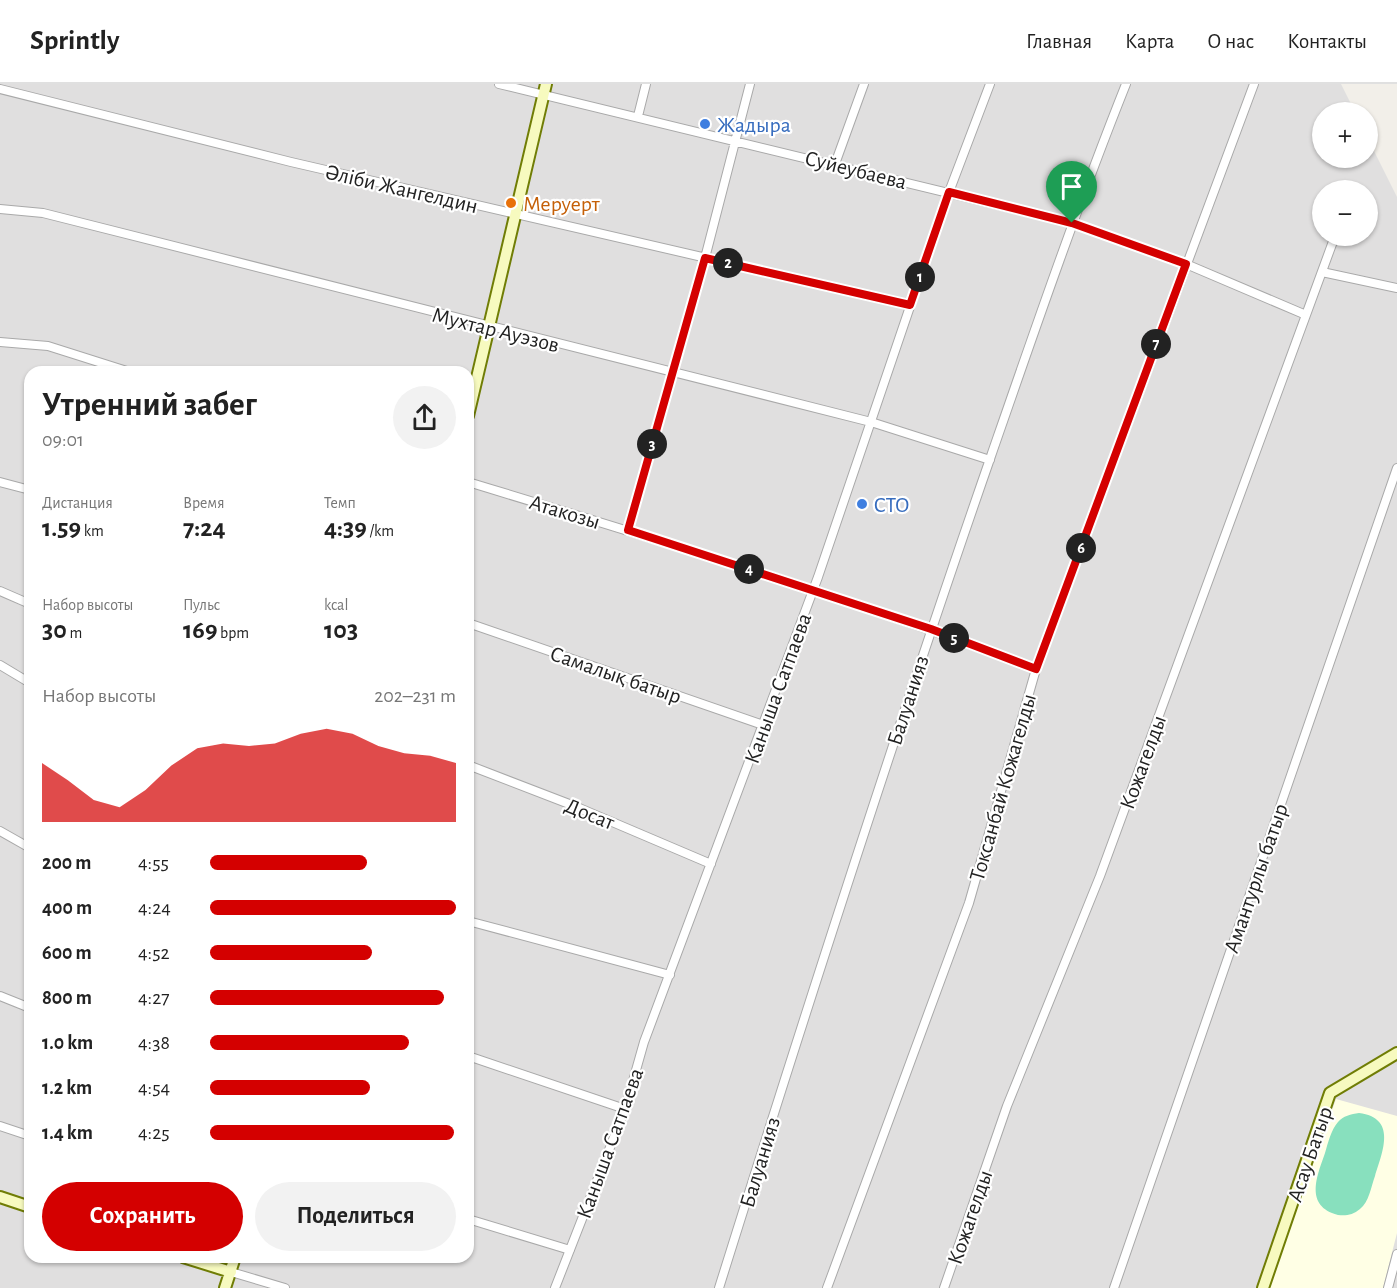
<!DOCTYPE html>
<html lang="ru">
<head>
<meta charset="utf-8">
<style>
  :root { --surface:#fff; --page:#f2f2f2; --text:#222; --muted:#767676; --line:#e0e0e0; --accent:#d40000 }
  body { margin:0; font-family:"Alegreya Sans",sans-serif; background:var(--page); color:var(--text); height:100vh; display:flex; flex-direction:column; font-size:22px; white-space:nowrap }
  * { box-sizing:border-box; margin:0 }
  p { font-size:20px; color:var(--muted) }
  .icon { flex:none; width:33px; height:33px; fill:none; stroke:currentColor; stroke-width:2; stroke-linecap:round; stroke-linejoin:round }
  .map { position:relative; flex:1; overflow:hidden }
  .drawer { position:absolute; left:24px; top:282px; width:450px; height:897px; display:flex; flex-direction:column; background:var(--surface); border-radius:18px; box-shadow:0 2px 4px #0004 }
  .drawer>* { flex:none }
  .tools { position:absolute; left:1312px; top:18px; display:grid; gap:12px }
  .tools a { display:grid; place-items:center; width:66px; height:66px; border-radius:50%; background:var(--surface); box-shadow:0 2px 4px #0004; font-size:30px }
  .pin { position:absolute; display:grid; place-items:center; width:51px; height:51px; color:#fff; margin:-62px -26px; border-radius:50% 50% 50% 0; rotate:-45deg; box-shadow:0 0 6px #0007 }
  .pin .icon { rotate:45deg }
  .km { position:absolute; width:30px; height:30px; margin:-15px; border-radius:50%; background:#222; color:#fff; font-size:16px; line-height:30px; text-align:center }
  .round { display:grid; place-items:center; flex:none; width:63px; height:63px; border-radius:32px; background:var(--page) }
  .head { display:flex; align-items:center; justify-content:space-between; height:102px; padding:0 18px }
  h1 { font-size:33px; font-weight:700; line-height:45px }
  .stats { display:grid; grid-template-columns:repeat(3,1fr); gap:9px; height:102px; padding:6px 18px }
  .stats div { display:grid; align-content:center }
  .stats b { font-size:26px; font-weight:700 }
  .stats small { font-size:16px; font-weight:400 }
  .stats p { font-size:16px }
  .chart { height:168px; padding:12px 18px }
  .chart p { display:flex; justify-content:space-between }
  .chart svg { width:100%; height:108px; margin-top:6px; fill:var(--accent); opacity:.7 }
  .primary-button { display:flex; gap:12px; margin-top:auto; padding:12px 18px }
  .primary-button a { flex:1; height:69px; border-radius:36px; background:var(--accent); color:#fff; font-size:24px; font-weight:700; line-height:69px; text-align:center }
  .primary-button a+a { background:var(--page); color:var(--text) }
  ul { padding:0 18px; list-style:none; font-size:20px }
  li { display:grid; grid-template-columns:96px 72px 1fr; align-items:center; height:45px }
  li i { height:15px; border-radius:8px; background:var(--accent) }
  header { display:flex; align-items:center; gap:36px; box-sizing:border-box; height:84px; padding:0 30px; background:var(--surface); border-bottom:2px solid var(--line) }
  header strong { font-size:28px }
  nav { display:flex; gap:33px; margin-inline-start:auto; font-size:21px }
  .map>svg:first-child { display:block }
</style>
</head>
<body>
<header>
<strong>Sprintly</strong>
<nav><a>Главная</a><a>Карта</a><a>О нас</a><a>Контакты</a></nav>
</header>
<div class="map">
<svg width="1397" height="1204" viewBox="0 0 1397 1204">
  <rect width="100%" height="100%" fill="#f2efe9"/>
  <path fill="#e0dfdf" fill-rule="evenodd" d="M0 0H1341L1355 28H1323V74H1368V55L1397 113V1204H0ZM1323 106H1368V152H1323ZM30 288H468V1173H30Z"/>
  <path fill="#ffffe5" d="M1336 1015 1397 1032V1149L1383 1204H1269Z"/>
  <path fill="#88e0be" d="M1359 1029C1397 1034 1383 1067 1375 1092 1371 1103 1369 1118 1360 1125 1353 1131 1346 1132 1338 1131 1304 1122 1317 1092 1325 1069 1328 1059 1331 1046 1338 1038 1343 1032 1351 1030 1359 1029Z"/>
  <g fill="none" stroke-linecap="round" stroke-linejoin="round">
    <defs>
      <path id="street" d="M499 0 1072 139 1186 180 1306 231
        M0 5 291 78 910 221
        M638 32 646 0
        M835 80 864 0
        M0 125 43 129 871 338 990 376
        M1322 188 1397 204
        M0 258 48 262 130 288
        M0 398 30 406
        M468 398C659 456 850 514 1036 585
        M628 446 705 174 750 0
        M0 507 30 520
        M468 539 763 641
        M0 581 30 599
        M468 681 577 723 711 780
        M0 747 30 764
        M468 837 670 891
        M0 912 30 924
        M468 972 625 1025
        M0 1042 30 1052
        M468 1135 570 1166
        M231 1188 285 1204
        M555 1204 625 1025 644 958 818 493 949 108 990 0
        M719 1204C806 926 895 648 991 372 1034 248 1077 123 1126 0
        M827 1204 969 819 1036 585 1254 0
        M944 1204 1007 1022 1100 792 1335 152
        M1114 1204 1397 384
        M1388 1204 1397 1170"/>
      <path id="secondary" d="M468 332 546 0
        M0 1113 30 1123
        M183 1173 231 1188
        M225 1204 235 1173
        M1263 1204 1330 1009 1397 969"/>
    </defs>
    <use href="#street" stroke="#a9a9a9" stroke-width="10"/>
    <use href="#secondary" stroke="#707d05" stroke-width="14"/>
    <use href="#street" stroke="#fff" stroke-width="8"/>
    <use href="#secondary" stroke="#f7fabf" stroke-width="10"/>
  </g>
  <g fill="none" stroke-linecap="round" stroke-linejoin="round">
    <defs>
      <path id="route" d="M949 108 1072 139 1186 180 1036 585 931 545 628 446 705 174 910 221Z"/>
    </defs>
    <use href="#route" stroke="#fff" stroke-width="12"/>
    <use href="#route" stroke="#d40000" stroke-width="8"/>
  </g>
  <g fill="#3f7fe0" stroke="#fff" stroke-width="2">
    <circle cx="705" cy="40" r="6"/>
    <circle cx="862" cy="420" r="6"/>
  </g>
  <circle fill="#e8710a" stroke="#fff" stroke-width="2" cx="511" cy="119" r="6"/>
  <g text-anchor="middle" stroke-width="4.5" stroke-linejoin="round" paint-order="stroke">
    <g font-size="22" fill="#366cbe" stroke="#fff" text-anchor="start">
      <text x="717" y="48">Жадыра</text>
      <text x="874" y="428">CTO</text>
    </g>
    <g font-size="22" fill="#222" stroke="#fff">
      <text transform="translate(856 85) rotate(14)" y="8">Суйеубаева</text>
      <text transform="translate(402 104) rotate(13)" y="8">Әліби Жангелдин</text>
      <text transform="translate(496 245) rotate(14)" y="8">Мухтар Ауэзов</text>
      <text transform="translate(565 427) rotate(17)" y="8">Атакозы</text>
      <text transform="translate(616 590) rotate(19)" y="8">Самалық батыр</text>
      <text transform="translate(777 604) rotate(-70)" y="8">Каныша Сатпаева</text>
      <text transform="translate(907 616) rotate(-72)" y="8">Балуанияз</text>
      <text transform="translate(1142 678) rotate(-70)" y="8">Кожагелды</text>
      <text transform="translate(1002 703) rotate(-74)" y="8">Токсанбай Кожагелды</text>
      <text transform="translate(590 729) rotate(22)" y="8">Досат</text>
      <text transform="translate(1255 794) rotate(-71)" y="8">Амантурлы батыр</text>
      <text transform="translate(609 1059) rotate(-70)" y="8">Каныша Сатпаева</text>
      <text transform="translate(1309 1070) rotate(-71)" y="8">Асау Батыр</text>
      <text transform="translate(759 1078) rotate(-73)" y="8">Балуанияз</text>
      <text transform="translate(969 1133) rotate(-71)" y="8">Кожагелды</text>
    </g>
    <g font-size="22" fill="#c56008" stroke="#fff" text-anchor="start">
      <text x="523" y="127">Меруерт</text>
    </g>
  </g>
</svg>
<div class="tools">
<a>+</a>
<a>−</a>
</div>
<div class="pin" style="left:1072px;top:139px;background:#1e9e55"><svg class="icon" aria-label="arrive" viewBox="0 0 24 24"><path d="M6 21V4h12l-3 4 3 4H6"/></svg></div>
<b class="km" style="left:920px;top:193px">1</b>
<b class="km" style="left:728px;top:179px">2</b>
<b class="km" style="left:652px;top:360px">3</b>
<b class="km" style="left:749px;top:485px">4</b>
<b class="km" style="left:954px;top:554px">5</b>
<b class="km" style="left:1081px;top:464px">6</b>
<b class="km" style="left:1156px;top:260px">7</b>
<section class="drawer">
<div class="head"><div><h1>Утренний забег</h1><p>09:01</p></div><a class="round"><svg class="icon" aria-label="share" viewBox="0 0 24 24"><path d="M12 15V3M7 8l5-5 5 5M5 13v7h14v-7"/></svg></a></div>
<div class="stats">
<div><p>Дистанция</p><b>1.59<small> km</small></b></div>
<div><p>Время</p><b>7:24</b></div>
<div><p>Темп</p><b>4:39<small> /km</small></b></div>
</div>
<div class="stats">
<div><p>Набор высоты</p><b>30<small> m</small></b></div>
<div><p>Пульс</p><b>169<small> bpm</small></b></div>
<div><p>kcal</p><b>103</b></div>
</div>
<div class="chart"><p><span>Набор высоты</span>202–231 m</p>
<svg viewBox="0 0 160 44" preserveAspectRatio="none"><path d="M0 44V20L10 27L20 35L30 38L40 31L50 21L60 14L70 12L80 13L90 12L100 8L110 6L120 8L130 13L140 16L150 17L160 20V44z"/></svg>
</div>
<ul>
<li><b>200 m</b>4:55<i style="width:64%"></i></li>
<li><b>400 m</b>4:24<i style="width:100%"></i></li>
<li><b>600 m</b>4:52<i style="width:66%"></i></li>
<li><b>800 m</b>4:27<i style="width:95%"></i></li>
<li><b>1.0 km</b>4:38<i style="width:81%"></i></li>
<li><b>1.2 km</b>4:54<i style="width:65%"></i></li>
<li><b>1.4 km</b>4:25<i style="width:99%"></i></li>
</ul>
<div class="primary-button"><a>Сохранить</a><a>Поделиться</a></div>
</section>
</div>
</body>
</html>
